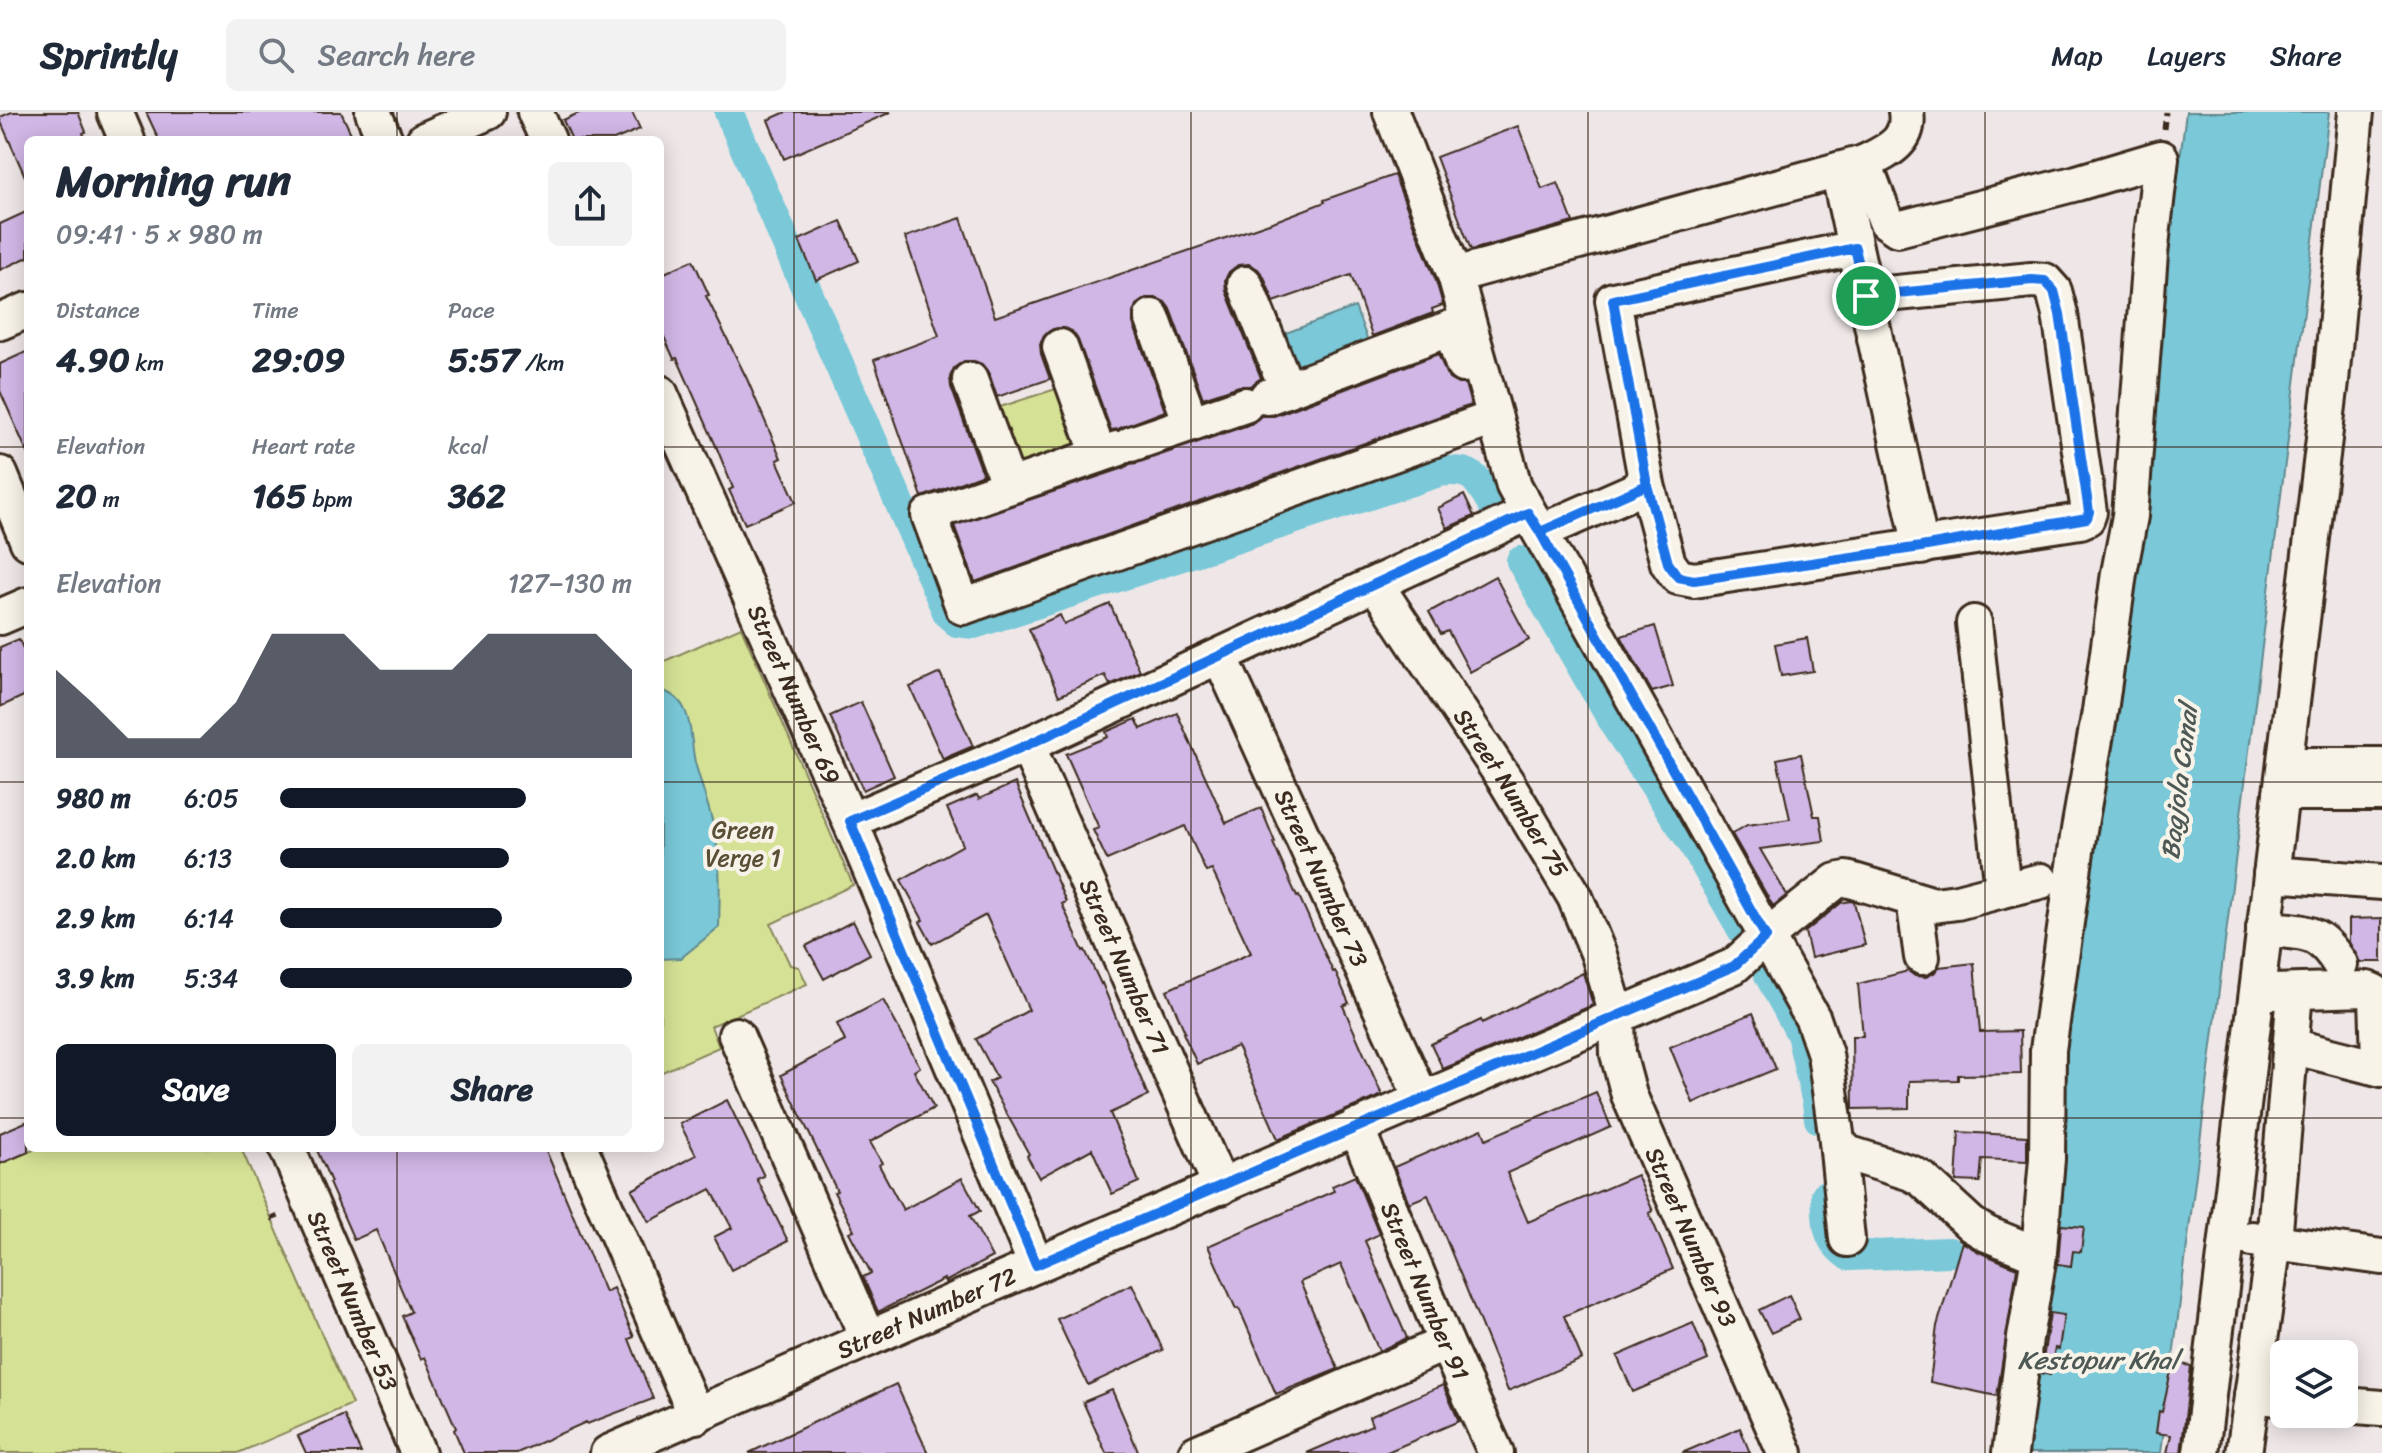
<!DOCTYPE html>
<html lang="en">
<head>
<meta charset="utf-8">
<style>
  :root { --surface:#fff; --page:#f2f2f3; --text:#1f2937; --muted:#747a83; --line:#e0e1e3; --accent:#111827 }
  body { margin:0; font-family:Sriracha,sans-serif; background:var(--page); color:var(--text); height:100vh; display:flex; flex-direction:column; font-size:30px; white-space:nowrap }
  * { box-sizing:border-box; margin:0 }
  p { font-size:26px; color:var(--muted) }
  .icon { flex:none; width:44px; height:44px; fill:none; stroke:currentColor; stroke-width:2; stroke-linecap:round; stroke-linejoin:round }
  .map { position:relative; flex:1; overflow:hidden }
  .drawer { position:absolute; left:24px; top:24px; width:640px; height:1016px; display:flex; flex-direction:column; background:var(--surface); border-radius:12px; box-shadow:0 4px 20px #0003 }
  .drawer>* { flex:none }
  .fabs { position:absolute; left:2270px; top:1228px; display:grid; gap:16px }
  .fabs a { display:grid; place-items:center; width:88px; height:88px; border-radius:12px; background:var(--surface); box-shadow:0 4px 20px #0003; font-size:40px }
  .pin { position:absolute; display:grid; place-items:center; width:68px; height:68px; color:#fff; margin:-34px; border:4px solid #fff; border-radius:50%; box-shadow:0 2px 8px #0007 }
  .round { display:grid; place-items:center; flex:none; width:84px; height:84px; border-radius:12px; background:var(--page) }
  .summary { display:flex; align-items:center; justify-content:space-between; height:136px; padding:0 32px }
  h1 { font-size:44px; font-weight:800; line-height:60px }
  .stats { display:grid; grid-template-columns:repeat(3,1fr); gap:12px; height:136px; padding:8px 32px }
  .stats div { display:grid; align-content:center }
  .stats b { font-size:34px; font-weight:800 }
  .stats small { font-size:22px; font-weight:400 }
  .stats p { font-size:22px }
  .chart { height:224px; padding:16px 32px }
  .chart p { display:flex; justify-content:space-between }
  .chart svg { width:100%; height:144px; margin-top:8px; fill:var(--accent); opacity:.7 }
  .action { display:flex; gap:16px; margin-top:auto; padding:16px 32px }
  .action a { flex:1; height:92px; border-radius:12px; background:var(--accent); color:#fff; font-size:32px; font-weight:800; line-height:92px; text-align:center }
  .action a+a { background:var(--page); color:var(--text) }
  ul { padding:0 32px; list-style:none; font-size:26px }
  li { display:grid; grid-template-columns:128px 96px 1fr; align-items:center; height:60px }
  li i { height:20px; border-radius:10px; background:var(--accent) }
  header { display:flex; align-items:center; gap:48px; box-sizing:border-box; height:112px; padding:0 40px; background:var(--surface); border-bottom:2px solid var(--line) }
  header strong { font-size:38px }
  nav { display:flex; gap:44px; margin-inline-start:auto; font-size:28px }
  .search { width:560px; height:72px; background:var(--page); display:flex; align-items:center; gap:20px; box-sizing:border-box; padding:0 28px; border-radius:12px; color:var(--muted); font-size:30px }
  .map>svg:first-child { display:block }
</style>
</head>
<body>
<header>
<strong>Sprintly</strong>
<div class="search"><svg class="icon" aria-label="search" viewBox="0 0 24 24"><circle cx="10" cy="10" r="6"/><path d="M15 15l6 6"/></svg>Search here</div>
<nav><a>Map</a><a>Layers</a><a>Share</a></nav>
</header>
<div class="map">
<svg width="2382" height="1341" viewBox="0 0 2382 1341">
  <rect width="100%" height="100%" fill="#efe7e7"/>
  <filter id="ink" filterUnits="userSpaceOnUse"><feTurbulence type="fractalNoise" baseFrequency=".0125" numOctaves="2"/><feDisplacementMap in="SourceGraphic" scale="16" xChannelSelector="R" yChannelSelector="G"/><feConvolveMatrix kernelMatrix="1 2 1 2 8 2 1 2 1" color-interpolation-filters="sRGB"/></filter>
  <g filter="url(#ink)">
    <path fill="#d5e295" stroke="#88865a" stroke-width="2" d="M1062 275 1081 331 1010 354 991 298Z
      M741 515 853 773 771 812 790 853 799 855 807 872 711 914 719 935 660 961V551Z
      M38 1036H241L352 1292 238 1341H0V1052Z"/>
    <path fill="#7ac8d8" stroke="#61898e" stroke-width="2" d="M2186 0H2329L2161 1341H2011Z
      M1355 195 1368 229 1289 260 1275 225Z
      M660 578C695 587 689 624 695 650 701 673 709 694 714 716 721 749 720 782 719 815L681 846 660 847Z"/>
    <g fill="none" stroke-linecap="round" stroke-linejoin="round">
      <path stroke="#7ac8d8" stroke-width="30" d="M729 0 948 502 957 510 974 512 1439 360C1477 355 1477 369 1496 398
        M1521 449 1618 618 1692 730 1743 819
        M1769 863 1801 922 1817 991 1819 1007
        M1826 1083C1828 1110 1824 1127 1849 1144L1949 1140"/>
    </g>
    <path fill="#d0b7e5" stroke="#3b2a1e" stroke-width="2" d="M12 0H78L86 20 83 21 86 28H28V71L0 8V5Z
      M146 0H341L354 28H159Z
      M581 0H632L640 17 614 28H572L563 8Z
      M786 0H891L784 47 768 8Z
      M1518 14 1542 77 1558 71 1573 110 1471 138 1436 45Z
      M1394 63 1436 169 1443 193 1432 197 1433 201 1372 224 1351 163 1274 190 1264 165 1258 157 1249 152 1238 153 1229 160 1225 168 1226 179 1261 266 1251 274H1239L1203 286 1170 197 1165 190 1156 186H1146L1136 193 1133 201V211L1165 299 1118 317 1111 318 1078 228 1072 219 1064 216 1053 217 1044 223 1040 232 1041 242 1050 267 997 285 989 261 982 252 974 249H964L954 256 950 265 951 275 983 362 922 385 874 248 939 224 905 125 961 106 995 205 1278 108 1325 90 1324 88Z
      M28 99V145L0 158V112Z
      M841 109 859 149 816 168 799 128Z
      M693 148 709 183 706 184 747 267 781 346 777 348 796 390 745 412 729 378 733 376 716 334 677 246 674 247 660 216V163Z
      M28 239V342L0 279V252Z
      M1438 242 1449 267 1458 272H1465L1471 293 975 470 954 413 1124 356 1130 352 1137 351 1251 312 1261 304H1274Z
      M1464 383 1474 404 1447 416 1438 396Z
      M1495 464 1529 528 1470 560 1448 519 1441 522 1429 500Z
      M1110 492 1140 559 1110 573 1105 563 1059 584 1029 517 1060 503 1064 512Z
      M1655 514 1673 574 1652 580 1621 524Z
      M1807 526 1813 559 1781 564 1775 532Z
      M19 527 28 548V582L0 595V535Z
      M940 561 973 634 943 647 910 575Z
      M861 590 894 664 863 678 830 604Z
      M1177 601 1226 711 1261 696 1275 730 1273 731 1297 785 1299 784 1333 860 1335 859 1349 891 1343 894 1382 983 1278 1027 1237 934 1197 952 1183 921 1185 920 1167 878 1251 841 1212 758 1206 760 1185 714 1107 748 1093 718 1099 716 1066 642 1108 625 1106 620 1136 607 1141 617Z
      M1801 642 1814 704H1820L1824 729 1760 737 1787 783 1773 794 1732 722 1747 713 1790 707 1777 647Z
      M1015 671 1066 790 1062 792 1083 839 1085 838 1101 872 1102 871 1148 984 1110 1001 1139 1070 1112 1082 1092 1037 1039 1066 1027 1044 1029 1042 989 970 997 966 976 927 1029 898 986 803 932 832 920 810 923 808 901 768 963 733 947 696 977 683 979 687Z
      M1850 789 1854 790 1865 833 1811 846 1805 820 1841 791Z
      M2382 806V850H2360L2349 830V807Z
      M853 809 870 842 824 867 806 834Z
      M1974 851 1980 920 2020 919 2021 962 1958 963V968L1909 969V996L1853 997 1852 924H1863L1858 872 1908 859 1915 864 1926 865 1934 861 1939 855Z
      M1583 861 1593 893 1443 957 1431 932 1481 908 1482 911Z
      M883 888 920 955 914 959 934 996 870 1030 882 1051 879 1053 903 1098 962 1066 980 1099 970 1104 992 1145 945 1170 944 1167 878 1200 863 1165 871 1161 849 1120 854 1118 834 1080 837 1079 781 963 845 929 837 912Z
      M1753 901 1776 957 1693 991 1670 935Z
      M1596 980 1611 1015 1507 1061 1528 1110 1637 1063 1653 1099 1649 1101 1673 1157 1564 1204 1582 1247 1508 1279 1428 1083 1409 1091 1394 1055 1482 1017 1486 1027Z
      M727 988 764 1064 757 1067 788 1129 731 1158 714 1125 732 1116 711 1077 649 1110 632 1078 696 1043 680 1012Z
      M28 1009V1040L0 1052V1021Z
      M1959 1020 2027 1024V1049L1982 1047 1980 1070 1956 1069Z
      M316 1036H545L605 1180 613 1176 634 1225 629 1227 653 1287 587 1312 586 1310 517 1341H464L454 1318 456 1316 425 1245 421 1247 402 1204 411 1200 376 1118 354 1128 329 1071 331 1070Z
      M1355 1064 1379 1122 1365 1129 1407 1226 1379 1239 1341 1152 1300 1170 1338 1257 1276 1282 1239 1196 1236 1197 1208 1134 1334 1079 1332 1074Z
      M2061 1113 2084 1115 2081 1140 2073 1139 2071 1154 2058 1152Z
      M1962 1130 1979 1140 2017 1156 1997 1284 1930 1270 1937 1214Z
      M1132 1172 1163 1238 1088 1273 1057 1207Z
      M1789 1183 1800 1207 1771 1221 1759 1198Z
      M2050 1201 2064 1203 2059 1237 2055 1236 2050 1263 2041 1261Z
      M1693 1211 1708 1248 1633 1280 1617 1244Z
      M2173 1250 2191 1254 2181 1341H2167L2171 1323 2156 1321 2159 1299 2162 1300Z
      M896 1272 928 1341H749L821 1307Z
      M1443 1273 1459 1309 1385 1341H1307L1372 1313 1369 1305Z
      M1112 1278 1139 1341H1106L1083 1290Z
      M344 1303 361 1341H306L298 1324Z
      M1740 1316 1750 1341H1682Z"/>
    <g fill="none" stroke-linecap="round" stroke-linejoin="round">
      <defs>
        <g id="minor">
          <path d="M115 0 127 28"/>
          <path d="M373 0 385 28"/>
          <path d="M535 0 548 28"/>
          <path d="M1391 0 1455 163 1514 374 1813 907 1825 942 1837 1029 1847 1041 1911 1061 1922 1067 1972 1113 1987 1122 2039 1143"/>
          <path d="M424 28 488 0"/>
          <path d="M1864 51 1886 109 1898 117 2077 71 2161 46 2150 142 2130 404 2119 461 2100 599 2079 718 2048 938 2047 1047 2038 1150 2025 1226 2010 1341"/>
          <path d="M1838 58 1921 435"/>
          <path d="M1855 136 1613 188 1647 373 1668 451 1678 465 1694 468 2080 409 2087 406 2089 400 2060 202 2054 179 2045 169 2032 168 1866 184"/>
          <path d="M1455 163 1864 51C1886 40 1911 30 1906 0"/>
          <path d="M1245 172 1287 277"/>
          <path d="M1152 205 1191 311"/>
          <path d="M0 210 28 198"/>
          <path d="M1060 235 1099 343"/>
          <path d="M970 268 1009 374"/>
          <path id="s1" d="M660 281 850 709 1036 1153"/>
          <path d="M1267 285 1451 216 1463 253"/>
          <path d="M1131 332 1245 293"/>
          <path d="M0 362 28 430"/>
          <path d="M953 394 1117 337"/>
          <path d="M941 399 929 403 963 495 1483 310"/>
          <path d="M1540 420 1647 373"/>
          <path id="s2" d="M1376 473 1507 671 1575 785 1599 843 1617 903 1618 942 1629 983 1785 1341"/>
          <path d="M0 505 28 493"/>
          <path id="s3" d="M1220 544 1422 987"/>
          <path id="s4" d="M1027 633 1221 1075"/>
          <path d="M2285 653H2382"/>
          <path d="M2281 681H2382"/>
          <path d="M850 709 1027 633 1528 401"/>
          <path d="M2271 762 2382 770"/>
          <path d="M2003 778 2041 769"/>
          <path d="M1914 788 1922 845"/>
          <path d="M2264 816C2304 822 2317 815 2340 852"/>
          <path d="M2272 880 2367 877 2374 880 2377 885 2379 948 2382 954"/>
          <path d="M736 923 868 1227"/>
          <path d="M2291 934 2382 957"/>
          <path id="s5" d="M1356 1015 1446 1231 1496 1341"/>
          <path d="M1837 1029 1847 1127"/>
          <path id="s6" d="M287 1036 418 1341"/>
          <path d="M580 1036 696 1304"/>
          <path d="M2252 1127 2382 1145"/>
          <path d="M2252 1283 2284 1287"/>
          <path d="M2344 1293 2382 1296"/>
          <path id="s7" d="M608 1341 1036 1153 1734 854 1766 825 1836 769 1846 767 1854 769 1934 793 1957 790 2003 778 1974 511"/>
          <path d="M1196 1341 1446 1231"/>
          <path d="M2201 1341 2331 269 2356 0"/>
          <path d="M2244 1341 2274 1130 2295 880"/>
        </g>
      </defs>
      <use href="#minor" stroke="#3b2a1e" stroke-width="40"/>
      <path stroke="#3b2a1e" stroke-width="5" stroke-dasharray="8 6" stroke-linecap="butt" d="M2164 17 2166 0
        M271 1107 284 1102"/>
      <use href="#minor" stroke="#f7f3e8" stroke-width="34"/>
    </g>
  </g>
  <g fill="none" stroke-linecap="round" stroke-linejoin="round" filter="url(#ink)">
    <defs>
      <path id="route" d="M1866 184 1855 136 1613 188 1647 373 1540 420 1528 401 1027 633 850 709 1036 1153 1734 854 1766 825 1540 420 1647 373 1668 451 1678 465 1694 468 1921 435 2087 406 2089 400 2060 202 2054 179 2045 169 2032 168 1866 184"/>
    </defs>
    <use href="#route" stroke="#fff" stroke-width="16"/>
    <use href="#route" stroke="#1a73e8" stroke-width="10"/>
  </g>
  <path fill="none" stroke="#3b2a1e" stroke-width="2" stroke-opacity="0.55" d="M397 0V28M794 0V1341M1191 0V1341M1588 0V1341M1985 0V1341M0 335H28M660 335H2382M0 670H28M660 670H2382M0 1006H28M660 1006H2382M397 1036V1341"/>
  <g text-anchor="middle" stroke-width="8" stroke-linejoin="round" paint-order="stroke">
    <g font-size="24" fill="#3b2a1e" stroke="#f7f3e8">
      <text dy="8" stroke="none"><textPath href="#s1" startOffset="330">Street Number 69</textPath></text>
      <text dy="8" stroke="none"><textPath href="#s2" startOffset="248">Street Number 75</textPath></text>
      <text dy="8" stroke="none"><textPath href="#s3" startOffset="244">Street Number 73</textPath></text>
      <text dy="8" stroke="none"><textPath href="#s4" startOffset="242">Street Number 71</textPath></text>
      <text dy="8" stroke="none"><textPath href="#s2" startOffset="732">Street Number 93</textPath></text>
      <text dy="8" stroke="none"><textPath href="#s5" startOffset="178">Street Number 91</textPath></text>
      <text dy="8" stroke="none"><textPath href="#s6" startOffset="166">Street Number 53</textPath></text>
      <text dy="8" stroke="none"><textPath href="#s7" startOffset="348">Street Number 72</textPath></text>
    </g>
    <g font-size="24" fill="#5a4f36" stroke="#f7f3e8">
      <text x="743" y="726">Green<tspan x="743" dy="28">Verge 1</tspan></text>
    </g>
    <g font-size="26" font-style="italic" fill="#4e5956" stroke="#f7f3e8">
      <text transform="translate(2179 670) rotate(-83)" y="9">Bagjola Canal</text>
      <text x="2098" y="1257">Kestopur Khal</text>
    </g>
  </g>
</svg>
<div class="fabs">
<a><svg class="icon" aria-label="layers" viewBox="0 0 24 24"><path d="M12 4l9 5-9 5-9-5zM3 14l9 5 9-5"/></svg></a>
</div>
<div class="pin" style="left:1866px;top:184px;background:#1e9e55"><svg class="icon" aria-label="arrive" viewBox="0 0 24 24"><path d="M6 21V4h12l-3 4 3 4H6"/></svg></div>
<section class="drawer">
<div class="summary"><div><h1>Morning run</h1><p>09:41 · 5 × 980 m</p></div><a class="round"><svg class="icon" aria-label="share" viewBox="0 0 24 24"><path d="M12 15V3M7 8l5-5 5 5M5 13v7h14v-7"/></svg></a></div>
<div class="stats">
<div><p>Distance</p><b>4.90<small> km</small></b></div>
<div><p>Time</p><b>29:09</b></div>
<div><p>Pace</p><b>5:57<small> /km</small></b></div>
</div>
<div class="stats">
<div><p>Elevation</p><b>20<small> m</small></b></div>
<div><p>Heart rate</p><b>165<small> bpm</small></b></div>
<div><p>kcal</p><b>362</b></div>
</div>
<div class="chart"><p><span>Elevation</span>127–130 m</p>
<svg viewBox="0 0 160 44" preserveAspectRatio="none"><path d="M0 44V17L10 27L20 38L30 38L40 38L50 27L60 6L70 6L80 6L90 17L100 17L110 17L120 6L130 6L140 6L150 6L160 17V44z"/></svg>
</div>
<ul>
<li><b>980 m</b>6:05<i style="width:70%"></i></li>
<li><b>2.0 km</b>6:13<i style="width:65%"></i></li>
<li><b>2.9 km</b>6:14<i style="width:63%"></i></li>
<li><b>3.9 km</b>5:34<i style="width:100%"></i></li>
</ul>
<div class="action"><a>Save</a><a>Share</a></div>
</section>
</div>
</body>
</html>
